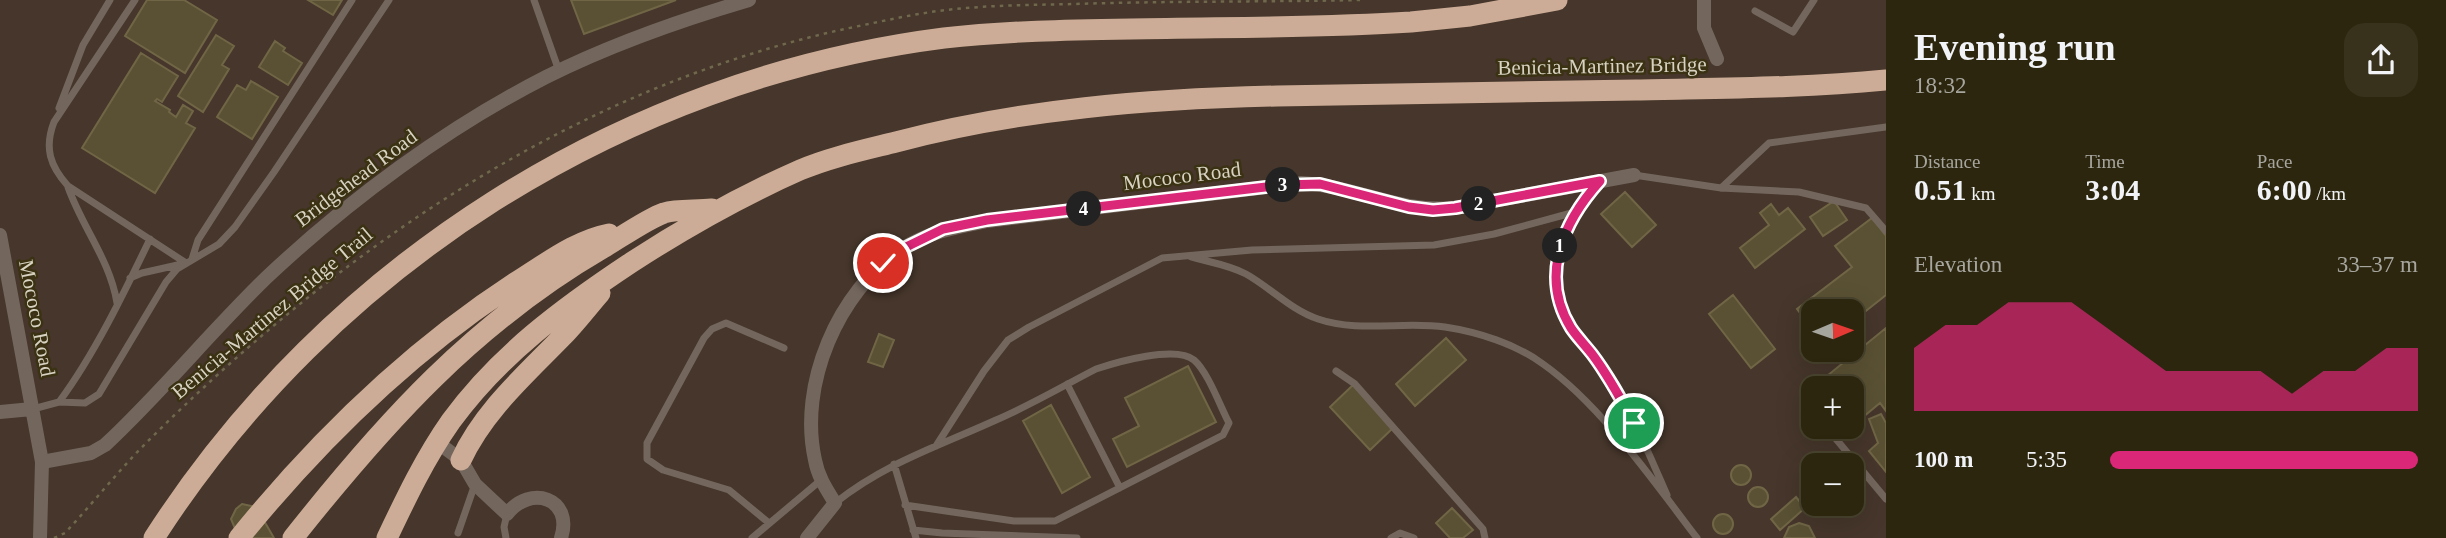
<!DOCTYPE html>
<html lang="en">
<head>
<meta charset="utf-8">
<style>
  :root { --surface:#2c260e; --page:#38321c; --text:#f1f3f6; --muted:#a6a59e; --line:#48432e; --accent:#db2777 }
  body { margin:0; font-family:Georgia,serif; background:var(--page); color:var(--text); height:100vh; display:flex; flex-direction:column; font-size:26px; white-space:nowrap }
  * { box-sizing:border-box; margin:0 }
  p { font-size:23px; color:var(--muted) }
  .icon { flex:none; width:38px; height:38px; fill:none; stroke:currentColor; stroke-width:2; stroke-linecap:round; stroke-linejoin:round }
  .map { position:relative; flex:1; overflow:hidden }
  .drawer { display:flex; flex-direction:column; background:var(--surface); width:560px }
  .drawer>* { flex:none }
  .needle { width:46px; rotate:88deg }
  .controls { position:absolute; left:1801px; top:299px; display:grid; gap:14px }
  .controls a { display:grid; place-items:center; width:63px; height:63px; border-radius:14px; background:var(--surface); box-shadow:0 7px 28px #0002,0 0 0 2px var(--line); font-size:35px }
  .pin { position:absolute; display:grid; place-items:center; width:60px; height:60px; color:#fff; margin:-30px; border:4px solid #fff; border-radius:50%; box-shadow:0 2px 7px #0007 }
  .km { position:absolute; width:35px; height:35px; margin:-18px; border-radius:50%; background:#222; color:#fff; font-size:19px; line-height:35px; text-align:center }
  .round { display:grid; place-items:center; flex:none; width:74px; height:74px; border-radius:21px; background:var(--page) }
  .overview { display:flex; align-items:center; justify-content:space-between; height:119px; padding:0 28px }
  h1 { font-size:38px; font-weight:800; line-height:52px }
  .figures { display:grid; grid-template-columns:repeat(3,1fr); gap:10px; height:119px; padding:7px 28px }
  .figures div { display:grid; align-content:center }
  .figures b { font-size:30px; font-weight:800 }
  .figures small { font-size:19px; font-weight:400 }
  .figures p { font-size:19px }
  .chart { height:196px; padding:14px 28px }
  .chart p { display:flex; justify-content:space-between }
  .chart svg { width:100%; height:126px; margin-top:7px; fill:var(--accent); opacity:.7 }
  ul { padding:0 28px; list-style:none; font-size:23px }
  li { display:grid; grid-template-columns:112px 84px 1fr; align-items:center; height:52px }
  li i { height:18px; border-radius:9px; background:var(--accent) }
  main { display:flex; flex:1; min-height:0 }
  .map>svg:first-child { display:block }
</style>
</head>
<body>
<main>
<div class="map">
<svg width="1886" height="538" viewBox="0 0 1886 538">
  <rect width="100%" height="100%" fill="#3b3213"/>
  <path fill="#46362b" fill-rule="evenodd" d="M0 0H1886V538H0ZM1813 312H1852V350H1813ZM1813 388H1852V427H1813ZM1813 466H1852V504H1813Z"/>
  <path fill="#5a5134" stroke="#706646" stroke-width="2" d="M147 0H184L217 20 185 73 125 36Z
    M308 0H342L333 15Z
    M571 0H676L584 34Z
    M216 35 234 46 222 65 229 69 203 112 178 96Z
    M275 41 285 48 283 51 302 63 288 85 259 67Z
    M141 53 178 76 162 102 157 99 155 101 170 110 169 112 176 117 183 105 193 111 186 123 195 128 155 193 82 148Z
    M251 81 278 97 252 139 217 117 237 85 246 90Z
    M1625 192 1656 225 1632 247 1601 214Z
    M1834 201 1847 220 1823 236 1810 217Z
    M1771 204 1779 215 1788 208 1805 229 1755 268 1740 248 1769 225 1760 213Z
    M1872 218 1886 236V295L1852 322V312H1813V330L1797 309 1852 267 1835 246Z
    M1733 295 1775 349 1751 368 1709 314Z
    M1886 328V411L1880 403 1857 422 1852 416V388H1830L1822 380Z
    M879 334 894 340 883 367 868 362Z
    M1446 338 1466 360 1415 406 1396 384Z
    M1188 366 1216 422 1127 467 1113 439 1139 426 1125 398Z
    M1353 385 1393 428 1370 450 1330 407Z
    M1051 405 1090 477 1062 493 1023 421Z
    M1881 414 1886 423V472L1869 451 1878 443 1869 419Z
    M1731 475a10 10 0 1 1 20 0a10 10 0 1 1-20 0Z
    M1748 497a10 10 0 1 1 20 0a10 10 0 1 1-20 0Z
    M1796 497 1805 508 1780 530 1771 519Z
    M242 504 256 507 274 538H239L231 519 236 509Z
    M1452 508 1473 530 1463 538H1450L1436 523Z
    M1713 524a10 10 0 1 1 20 0a10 10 0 1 1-20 0Z
    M1799 523 1809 526 1815 538H1784L1789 527Z"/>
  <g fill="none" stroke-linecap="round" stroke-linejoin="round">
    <path stroke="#6f684d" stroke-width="2.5" stroke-dasharray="3.5 5" stroke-linecap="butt" d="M54 538 65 533C93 503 119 470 148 441 346 244 579 85 854 27 888 20 922 12 956 9 995 5 1034 5 1073 4 1169 1 1264 2 1360 0"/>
    <path stroke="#73665d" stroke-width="7" d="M135 0 54 122C44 148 50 166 68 186L186 263
      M534 0 559 71
      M1755 11 1793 32 1814 0
      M59 108 83 45 110 0
      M1634 175 1721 188 1799 192 1866 208 1886 231
      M1597 184C1561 224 1539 279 1572 329 1587 351 1605 371 1618 394 1638 426 1652 461 1667 495
      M68 187C82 227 110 260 117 303
      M1721 188 1769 143 1886 127
      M1191 257C1209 262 1229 265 1246 274 1271 288 1291 310 1318 319 1359 333 1403 321 1445 327 1478 332 1516 344 1543 364 1601 405 1654 482 1697 538
      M192 259 198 240 352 0
      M130 278 142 273 182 264
      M1336 371 1355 384 1483 529 1485 538
      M1067 384 1120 488
      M59 402C94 355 124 293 150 239
      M33 409 59 402 85 403 99 394 166 282 177 269 219 244 235 227 274 172 389 0
      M1826 427 1886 499
      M936 446 984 371 1008 340 1029 327 1162 258 1252 250 1434 245 1494 234 1575 212
      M894 464 916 538
      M835 503C885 463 939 446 996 420 1031 405 1063 386 1096 369 1117 362 1176 345 1194 360 1208 372 1220 406 1229 423L1223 435 1055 521H1014L905 505
      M769 523 729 490 663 470 647 459V443L704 338 712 329 726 323 784 348
      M913 530 942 533 1077 538
      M458 533 475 484
      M506 538 504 527 507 514
      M752 538 821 480
      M1391 538 1400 533 1414 538"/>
    <path stroke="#73665d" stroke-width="14" d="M1704 0V28L1717 59
      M0 235 42 462 40 538
      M0 412 32 409
      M437 442 461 460 475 484 507 514C530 484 574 498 561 538
      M42 462 91 453 105 445C162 392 211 331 267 277 349 200 446 128 546 77 610 45 681 20 749 0
      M807 538 835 503C827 490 818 477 815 460 798 385 838 291 902 249 928 232 957 227 987 221L1301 183C1357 186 1396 213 1455 208L1634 175"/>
    <path stroke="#ccac96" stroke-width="21" d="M461 460C483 412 524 376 561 338 575 324 587 308 600 293
      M154 538C329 265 622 79 944 38 1006 31 1068 30 1131 29 1224 27 1318 28 1411 22L1470 16 1557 0
      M239 538C321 437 414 347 524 277 551 260 578 240 609 234
      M293 538C385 422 474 323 603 248 620 238 647 219 664 213 678 209 697 211 712 209
      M387 538C406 498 425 458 451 421 499 355 564 307 632 262 686 227 741 196 800 170 831 157 864 150 896 142 1021 109 1148 99 1277 96 1396 93 1516 92 1636 90 1719 88 1803 88 1886 80"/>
  </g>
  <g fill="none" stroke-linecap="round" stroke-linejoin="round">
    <defs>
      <path id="route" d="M883 263 904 248 943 229 987 220 1282 185 1320 184 1409 207 1433 210 1455 208 1600 181C1563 222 1539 276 1571 328 1577 337 1585 345 1592 354 1608 375 1621 399 1634 423"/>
    </defs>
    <use href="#route" stroke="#fff" stroke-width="14"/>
    <use href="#route" stroke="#db2777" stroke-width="9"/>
  </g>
  <g text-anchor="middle" stroke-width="5" stroke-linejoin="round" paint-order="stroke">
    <g font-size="21" fill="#d7d2c1" stroke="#3b3213">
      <text transform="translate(1602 66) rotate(-1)" y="7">Benicia-Martinez Bridge</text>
      <text transform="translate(1182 176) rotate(-7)" y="7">Mococo Road</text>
      <text transform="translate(356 178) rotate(-37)" y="7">Bridgehead Road</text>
      <text transform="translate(272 313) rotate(-40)" y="7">Benicia-Martinez Bridge Trail</text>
      <text transform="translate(37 318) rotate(79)" y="7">Mococo Road</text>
    </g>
  </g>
</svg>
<div class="controls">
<a><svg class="needle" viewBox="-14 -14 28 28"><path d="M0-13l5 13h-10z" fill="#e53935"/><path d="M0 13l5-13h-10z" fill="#a6a59e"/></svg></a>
<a>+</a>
<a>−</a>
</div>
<div class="pin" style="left:1634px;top:423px;background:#1e9e55"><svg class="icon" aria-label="arrive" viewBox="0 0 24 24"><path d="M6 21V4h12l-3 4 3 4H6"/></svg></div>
<div class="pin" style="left:883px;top:263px;background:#d93025"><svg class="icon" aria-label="check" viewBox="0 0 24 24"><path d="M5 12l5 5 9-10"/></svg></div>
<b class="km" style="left:1560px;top:246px">1</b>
<b class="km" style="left:1479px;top:204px">2</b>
<b class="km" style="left:1283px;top:185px">3</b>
<b class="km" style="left:1084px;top:209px">4</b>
</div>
<section class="drawer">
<div class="overview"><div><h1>Evening run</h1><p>18:32</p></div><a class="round"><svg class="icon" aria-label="share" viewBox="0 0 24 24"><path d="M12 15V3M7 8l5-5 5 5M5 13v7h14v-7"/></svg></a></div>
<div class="figures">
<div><p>Distance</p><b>0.51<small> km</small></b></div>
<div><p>Time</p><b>3:04</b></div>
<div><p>Pace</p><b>6:00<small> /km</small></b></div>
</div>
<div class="chart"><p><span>Elevation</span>33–37 m</p>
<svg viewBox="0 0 160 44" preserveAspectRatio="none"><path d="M0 44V22L10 14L20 14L30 6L40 6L50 6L60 14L70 22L80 30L90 30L100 30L110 30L120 38L130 30L140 30L150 22L160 22V44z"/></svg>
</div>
<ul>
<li><b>100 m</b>5:35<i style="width:100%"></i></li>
</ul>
</section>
</main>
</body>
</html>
